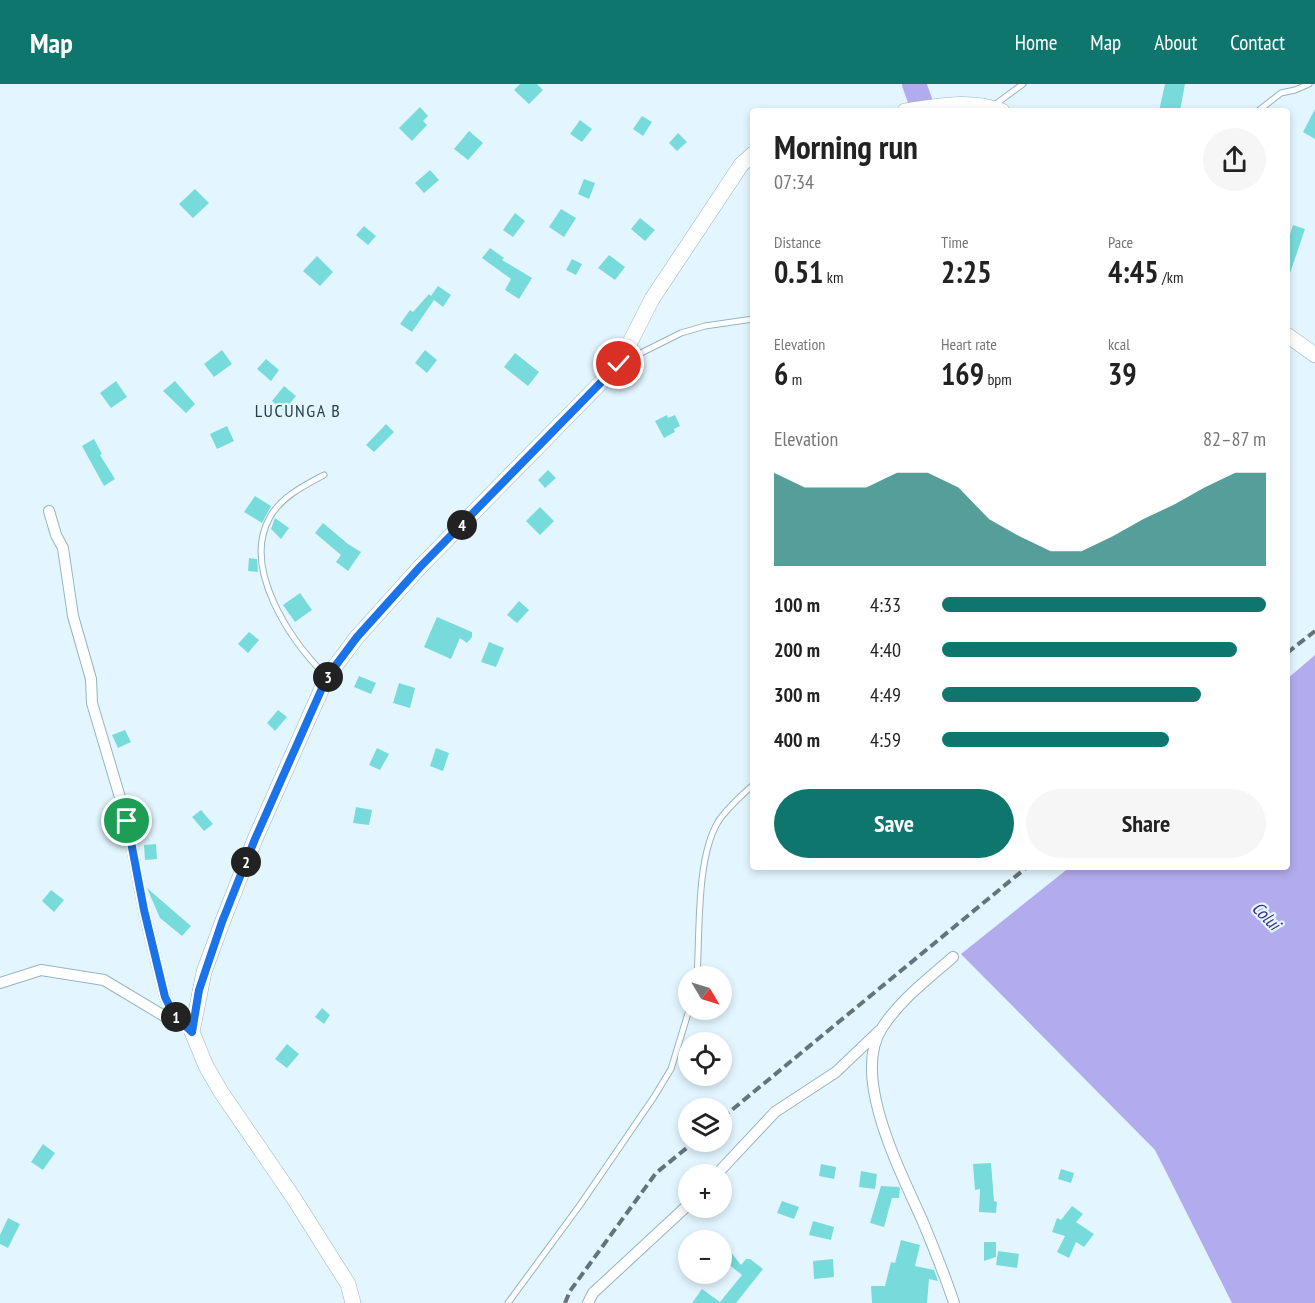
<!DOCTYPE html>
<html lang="en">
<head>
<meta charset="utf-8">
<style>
  :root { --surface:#fff; --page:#f6f6f6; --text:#222; --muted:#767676; --accent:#0f766e }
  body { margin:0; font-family:"PT Sans Narrow",sans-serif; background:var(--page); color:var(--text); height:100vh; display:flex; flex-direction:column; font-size:22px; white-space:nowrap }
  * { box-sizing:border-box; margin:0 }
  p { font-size:20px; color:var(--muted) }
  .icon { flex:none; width:33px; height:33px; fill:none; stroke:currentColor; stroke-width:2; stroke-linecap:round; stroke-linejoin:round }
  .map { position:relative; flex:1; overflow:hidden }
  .sheet { position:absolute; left:750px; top:24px; width:540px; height:762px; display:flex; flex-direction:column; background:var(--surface); border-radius:6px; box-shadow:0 3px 9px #0003 }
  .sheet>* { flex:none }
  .needle { width:39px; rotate:128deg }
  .fabs { position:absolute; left:678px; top:882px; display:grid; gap:12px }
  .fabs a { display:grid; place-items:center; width:54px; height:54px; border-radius:50%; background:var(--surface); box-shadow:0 3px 9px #0003; font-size:30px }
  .pin { position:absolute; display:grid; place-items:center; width:51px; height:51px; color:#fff; margin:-26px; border:3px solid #fff; border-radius:50%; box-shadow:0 2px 6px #0007 }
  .km { position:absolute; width:30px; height:30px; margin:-15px; border-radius:50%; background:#222; color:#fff; font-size:16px; line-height:30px; text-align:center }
  .round { display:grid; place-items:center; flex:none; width:63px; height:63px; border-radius:32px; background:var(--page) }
  .overview { display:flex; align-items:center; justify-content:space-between; height:102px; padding:0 24px }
  h1 { font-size:33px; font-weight:700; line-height:45px }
  .figures { display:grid; grid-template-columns:repeat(3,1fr); gap:9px; height:102px; padding:6px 24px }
  .figures div { display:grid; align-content:center }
  .figures b { font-size:30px; font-weight:700 }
  .figures small { font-size:16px; font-weight:400 }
  .figures p { font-size:16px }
  .chart { height:168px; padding:12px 24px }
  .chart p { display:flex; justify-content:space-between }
  .chart svg { width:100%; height:108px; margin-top:6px; fill:var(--accent); opacity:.7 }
  .cta { display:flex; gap:12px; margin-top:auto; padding:12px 24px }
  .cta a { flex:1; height:69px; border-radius:36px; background:var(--accent); color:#fff; font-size:24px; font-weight:700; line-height:69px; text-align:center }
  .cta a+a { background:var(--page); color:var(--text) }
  ul { padding:0 24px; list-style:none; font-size:20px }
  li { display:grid; grid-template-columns:96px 72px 1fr; align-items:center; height:45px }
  li i { height:15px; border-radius:8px; background:var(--accent) }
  header { display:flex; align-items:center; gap:36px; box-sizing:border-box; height:84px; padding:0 30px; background:var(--accent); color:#fff }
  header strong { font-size:28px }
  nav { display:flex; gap:33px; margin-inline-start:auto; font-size:21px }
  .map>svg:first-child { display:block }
</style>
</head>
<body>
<header>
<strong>Map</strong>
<nav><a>Home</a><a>Map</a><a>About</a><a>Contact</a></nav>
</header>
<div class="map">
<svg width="1315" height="1219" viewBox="0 0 1315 1219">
  <rect width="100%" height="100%" fill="#e3f6ff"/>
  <path fill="#b2acee" d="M1315 571V1219H1232L1155 1066 961 870 1070 783H1287V595Z"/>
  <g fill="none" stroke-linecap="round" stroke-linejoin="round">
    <path stroke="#b2acee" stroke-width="24" d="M914 0 924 27"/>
  </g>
  <path fill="#78dbdb" d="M520 0H537L543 6 529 20 514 6Z
    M1165 0H1185L1180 27H1159Z
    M420 23 428 32 423 37 427 41 412 57 399 44Z
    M1315 25V55L1303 48Z
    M642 32 652 38 643 52 633 45Z
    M580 36 592 45 582 58 570 50Z
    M469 47 483 59 468 76 454 65Z
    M678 49 687 58 677 67 669 59Z
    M430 86 439 96 424 109 415 99Z
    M584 95 595 99 589 115 578 110Z
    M195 105 209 119 193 134 179 120Z
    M561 125 576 134 564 153 549 143Z
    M515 129 525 137 513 153 503 146Z
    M640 134 655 146 645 157 631 145Z
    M1293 141 1305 145 1289 192H1287V160Z
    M364 142 376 152 368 161 356 151Z
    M490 164 504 174 502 176 532 194 519 215 505 206 511 195 482 174Z
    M609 171 625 183 615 196 598 184Z
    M317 172 333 188 320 202 303 187Z
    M572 175 582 180 576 191 566 186Z
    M438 202 451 211 443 223 434 216 412 248 400 240 410 226 413 228 429 210 431 212Z
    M222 266 232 280 214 293 204 280Z
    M425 266 437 276 427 289 415 279Z
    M515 269 539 288 528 302 504 283Z
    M266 275 279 286 271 297 257 285Z
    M116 297 127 313 111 324 100 309Z
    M175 297 195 320 186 329 163 307Z
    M284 302 296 312 284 327 272 317Z
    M667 331 668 334 675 331 680 342 674 345 675 348 664 354 655 337Z
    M386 340 394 348 374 368 366 361Z
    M227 342 234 357 217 365 210 350Z
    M94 355 102 370 100 371 115 395 104 402 82 362Z
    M548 386 556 394 545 404 538 396Z
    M255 412 271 422 262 439 244 428Z
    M540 423 554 437 540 451 526 437Z
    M275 434 289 444 281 455 271 445Z
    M323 439 348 460 361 468 348 487 336 478 341 471 315 449Z
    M249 474 257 475 258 488 248 487Z
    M300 509 312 526 295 538 283 521Z
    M519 517 529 526 517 539 507 531Z
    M437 533 472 548V553L467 559 460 554 451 575 424 563Z
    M249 548 259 556 248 569 238 560Z
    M489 558 504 564 496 583 481 578Z
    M359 592 376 599 371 610 354 603Z
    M399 599 415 604 410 624 393 619Z
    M278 626 287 633 275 647 267 639Z
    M125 646 131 658 118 664 112 651Z
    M377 664 389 670 380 686 369 681Z
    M436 664 449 669 443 687 430 682Z
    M356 723 372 726 369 741 353 739Z
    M201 726 213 740 204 747 192 733Z
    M156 760 157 775 145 776 144 761Z
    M147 804 191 842 182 852 160 834Z
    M51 806 64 816 54 828 42 817Z
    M322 924 330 931 324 940 315 933Z
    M287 960 299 970 287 984 275 975Z
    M43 1060 55 1069 43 1086 31 1078Z
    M991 1079 994 1117 997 1118 996 1129 979 1128 980 1105 975 1106 973 1080Z
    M821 1080 836 1083 834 1095 819 1092Z
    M1061 1085 1074 1089 1071 1099 1058 1095Z
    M861 1087 877 1090 875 1105 859 1103Z
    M881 1102 899 1103 900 1105 899 1114H892L884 1143 870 1139Z
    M782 1117 799 1123 794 1135 777 1129Z
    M1072 1122 1083 1130 1076 1138 1094 1150 1084 1163 1076 1158 1069 1174 1057 1168 1065 1152 1052 1148 1057 1134 1061 1136Z
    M8 1134 20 1140 8 1164 0 1160V1151Z
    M813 1137 834 1143 831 1156 809 1151Z
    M901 1156 920 1161 915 1182 934 1186 938 1197 929 1195 927 1219H872L871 1202H885L891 1178 895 1179Z
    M722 1157 741 1181 746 1175H750L763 1185 736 1219H692L702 1205 720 1218 742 1191 722 1175Z
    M984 1158H996V1173L984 1177Z
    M998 1167 1019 1170 1017 1184 996 1181Z
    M833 1175 834 1193 814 1195 813 1177Z"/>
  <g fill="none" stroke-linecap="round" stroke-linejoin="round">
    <defs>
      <path id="lane" d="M993 22 1023 0
        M1258 27 1281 9 1295 6 1309 0
        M625 277 681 249 705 242 753 235
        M324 391C305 401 281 413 270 433 241 484 290 556 326 592
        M697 892C700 850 696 774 718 738 727 724 741 712 753 701
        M508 1219 580 1121 654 1013 671 985 689 926"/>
      <path id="street" d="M49 427 56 451 63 464 73 532 91 595 92 619 127 737 144 827 165 913 174 931 192 948
        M953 873C928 895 900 916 882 944 850 993 902 1090 923 1138 934 1165 945 1191 954 1219
        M0 899 41 886 104 896 179 941
        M717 1090 775 1028 836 988 879 947
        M588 1219 593 1209 688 1121"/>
      <path id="secondary" d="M905 27C938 22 970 15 1002 27
        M1287 251 1315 271
        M353 1219 348 1200 293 1113 221 1008 206 982 192 948 204 888 222 839 255 755 327 593 357 553 420 483 619 280 652 215 741 81 753 70"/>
    </defs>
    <use href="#lane" stroke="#95b4c1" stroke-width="7"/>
    <use href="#street" stroke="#95b4c1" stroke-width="12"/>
    <use href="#secondary" stroke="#95b4c1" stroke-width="16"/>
    <use href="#lane" stroke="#fff" stroke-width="5"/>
    <use href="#street" stroke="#fff" stroke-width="10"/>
    <use href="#secondary" stroke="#fff" stroke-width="15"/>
    <path stroke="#65737a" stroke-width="4" stroke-dasharray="9 4.5" stroke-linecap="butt" d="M1287 569 1315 547
      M722 1034 1027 783
      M565 1219 570 1207 656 1089 694 1058"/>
  </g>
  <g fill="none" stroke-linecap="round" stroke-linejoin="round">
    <defs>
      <path id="route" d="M127 737 144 826 165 913 174 931 192 948 199 906 222 838 255 755 327 593 357 553 420 483 619 280"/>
    </defs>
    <use href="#route" stroke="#fff" stroke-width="12"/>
    <use href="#route" stroke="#1a73e8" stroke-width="8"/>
  </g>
  <g text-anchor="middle" stroke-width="4.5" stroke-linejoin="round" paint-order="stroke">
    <g font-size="18" letter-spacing="1.5" fill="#24404b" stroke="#e3f6ff">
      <text x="298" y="333">LUCUNGA B</text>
    </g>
    <g font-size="18" font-style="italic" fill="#3e2f7b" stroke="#e3f6ff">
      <text transform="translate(1266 832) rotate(45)" y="6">Colui</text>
    </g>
  </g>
</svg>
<div class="fabs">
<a><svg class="needle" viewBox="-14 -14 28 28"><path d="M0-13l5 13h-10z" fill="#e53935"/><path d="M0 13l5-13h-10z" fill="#767676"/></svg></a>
<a><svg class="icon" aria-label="locate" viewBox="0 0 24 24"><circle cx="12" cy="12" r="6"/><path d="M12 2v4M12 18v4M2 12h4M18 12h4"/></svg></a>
<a><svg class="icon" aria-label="layers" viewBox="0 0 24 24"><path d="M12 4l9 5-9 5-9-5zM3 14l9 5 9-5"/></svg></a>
<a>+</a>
<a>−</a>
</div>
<div class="pin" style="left:127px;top:737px;background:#1e9e55"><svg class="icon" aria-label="arrive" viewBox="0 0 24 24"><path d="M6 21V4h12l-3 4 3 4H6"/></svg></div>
<div class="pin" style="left:619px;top:280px;background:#d93025"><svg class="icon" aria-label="check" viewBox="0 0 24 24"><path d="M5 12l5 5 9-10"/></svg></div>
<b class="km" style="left:176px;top:933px">1</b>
<b class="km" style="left:246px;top:778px">2</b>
<b class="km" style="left:328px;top:593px">3</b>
<b class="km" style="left:462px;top:441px">4</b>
<section class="sheet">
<div class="overview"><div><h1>Morning run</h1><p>07:34</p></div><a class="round"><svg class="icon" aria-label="share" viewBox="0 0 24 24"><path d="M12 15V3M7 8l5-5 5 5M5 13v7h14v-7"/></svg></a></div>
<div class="figures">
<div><p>Distance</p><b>0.51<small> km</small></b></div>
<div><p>Time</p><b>2:25</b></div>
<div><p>Pace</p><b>4:45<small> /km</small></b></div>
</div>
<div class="figures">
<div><p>Elevation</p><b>6<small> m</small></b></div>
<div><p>Heart rate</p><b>169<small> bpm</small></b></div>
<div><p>kcal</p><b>39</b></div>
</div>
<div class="chart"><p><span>Elevation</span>82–87 m</p>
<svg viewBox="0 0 160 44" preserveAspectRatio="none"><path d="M0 44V6L10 12L20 12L30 12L40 6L50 6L60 12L70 25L80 32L90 38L100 38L110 32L120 25L130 19L140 12L150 6L160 6V44z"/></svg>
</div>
<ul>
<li><b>100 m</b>4:33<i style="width:100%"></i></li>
<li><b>200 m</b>4:40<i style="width:91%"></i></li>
<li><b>300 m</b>4:49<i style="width:80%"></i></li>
<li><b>400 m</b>4:59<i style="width:70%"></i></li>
</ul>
<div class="cta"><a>Save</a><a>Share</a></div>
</section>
</div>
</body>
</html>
